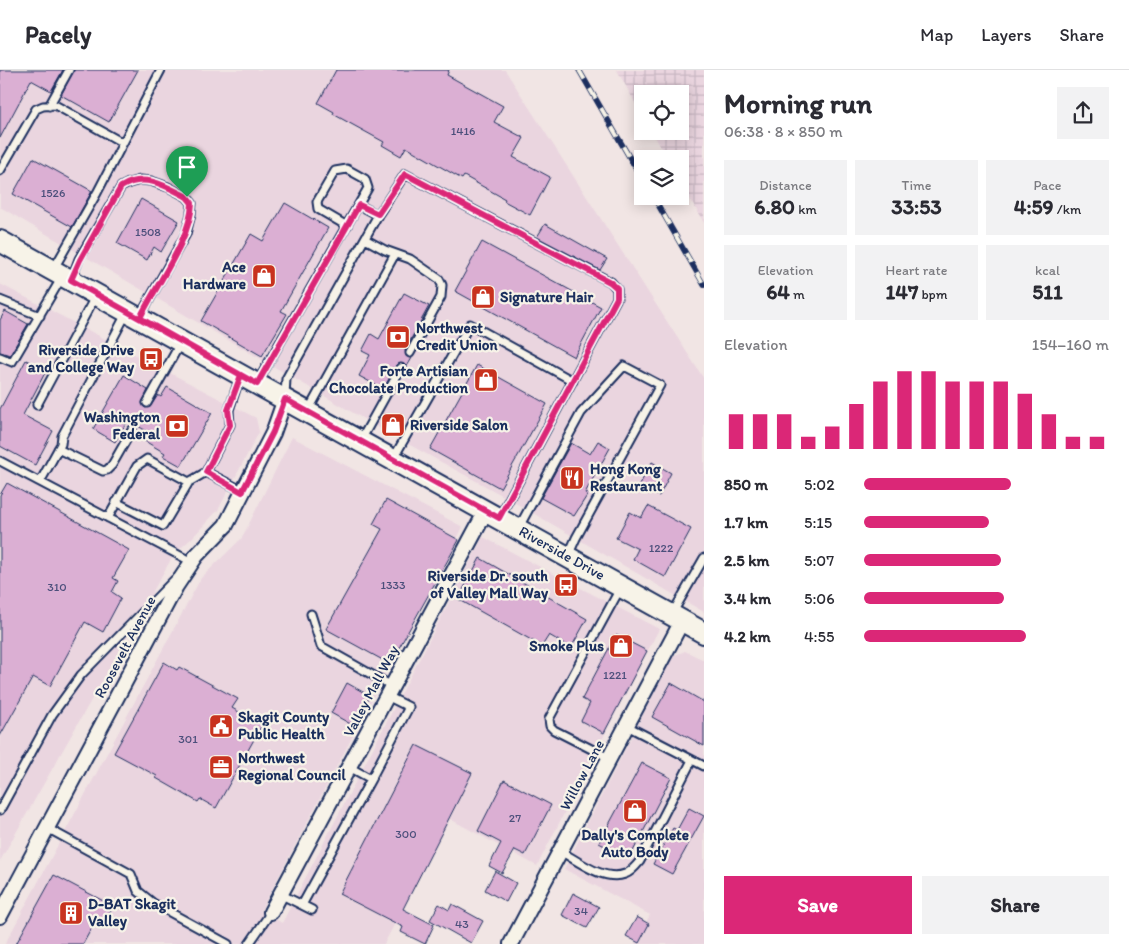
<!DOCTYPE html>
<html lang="en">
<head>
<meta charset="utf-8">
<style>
  :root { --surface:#fff; --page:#f2f2f3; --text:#2b2b33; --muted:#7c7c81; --line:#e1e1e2; --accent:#db2777 }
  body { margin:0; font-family:Itim,sans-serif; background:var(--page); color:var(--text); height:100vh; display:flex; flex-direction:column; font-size:19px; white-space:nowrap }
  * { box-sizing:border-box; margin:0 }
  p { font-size:16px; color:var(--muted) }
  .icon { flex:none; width:28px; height:28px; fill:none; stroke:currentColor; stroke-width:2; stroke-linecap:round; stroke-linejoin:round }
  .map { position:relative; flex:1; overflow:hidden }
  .sheet { display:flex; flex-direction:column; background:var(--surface); width:425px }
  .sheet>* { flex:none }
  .controls { position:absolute; left:634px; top:15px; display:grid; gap:10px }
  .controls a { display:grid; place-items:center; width:55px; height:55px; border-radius:0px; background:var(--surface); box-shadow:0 2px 12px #0003; font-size:25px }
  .pin { position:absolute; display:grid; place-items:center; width:42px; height:42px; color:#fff; margin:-51px -21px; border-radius:50% 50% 50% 0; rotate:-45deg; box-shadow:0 0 5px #0007 }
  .pin .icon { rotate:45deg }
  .round { display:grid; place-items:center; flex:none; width:52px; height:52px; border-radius:0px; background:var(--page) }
  .head { display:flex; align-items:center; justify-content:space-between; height:85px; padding:0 20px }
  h1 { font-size:28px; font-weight:700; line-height:38px }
  .metrics { display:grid; grid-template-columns:repeat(3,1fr); gap:8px; height:85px; padding:5px 20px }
  .metrics div { display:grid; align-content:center; border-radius:0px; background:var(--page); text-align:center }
  .metrics b { font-size:21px; font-weight:700 }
  .metrics small { font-size:14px; font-weight:400 }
  .metrics p { font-size:14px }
  .chart { height:140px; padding:10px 20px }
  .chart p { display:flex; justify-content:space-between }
  .chart svg { width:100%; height:90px; margin-top:5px; stroke:var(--accent); stroke-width:6 }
  .cta { display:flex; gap:10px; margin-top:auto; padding:10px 20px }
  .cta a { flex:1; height:58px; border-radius:0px; background:var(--accent); color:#fff; font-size:20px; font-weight:700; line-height:58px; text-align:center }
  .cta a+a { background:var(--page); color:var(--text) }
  ul { padding:0 20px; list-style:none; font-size:16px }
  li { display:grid; grid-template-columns:80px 60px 1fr; align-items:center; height:38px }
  li i { height:12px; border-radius:6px; background:var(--accent) }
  header { display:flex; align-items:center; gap:30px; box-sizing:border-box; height:70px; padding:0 25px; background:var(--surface); border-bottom:1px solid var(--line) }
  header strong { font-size:24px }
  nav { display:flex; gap:28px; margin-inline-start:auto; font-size:18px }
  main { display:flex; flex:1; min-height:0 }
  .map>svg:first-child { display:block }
</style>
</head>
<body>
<header>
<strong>Pacely</strong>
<nav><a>Map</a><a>Layers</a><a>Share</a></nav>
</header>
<main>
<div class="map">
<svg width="704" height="874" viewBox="0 0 704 874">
  <defs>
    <pattern id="industrial-grid" width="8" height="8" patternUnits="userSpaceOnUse" patternTransform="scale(1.25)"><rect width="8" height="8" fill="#ead5df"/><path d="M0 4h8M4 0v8" fill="none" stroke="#c8b7c2"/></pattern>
  </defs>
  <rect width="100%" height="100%" fill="#f1e5e4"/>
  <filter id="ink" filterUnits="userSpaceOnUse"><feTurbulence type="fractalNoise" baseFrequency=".02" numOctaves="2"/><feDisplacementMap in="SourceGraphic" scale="10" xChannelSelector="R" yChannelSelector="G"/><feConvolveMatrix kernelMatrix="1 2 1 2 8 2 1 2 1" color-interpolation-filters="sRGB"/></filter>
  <g filter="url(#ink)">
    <path fill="#ead5df" d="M0 0H505L704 309V542L500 424 386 362 0 137Z
      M0 214 256 348 259 362 218 440 191 469 174 484 0 791Z
      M292 367 463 457 261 840 282 853 483 467 659 559 537 796 450 749 384 874H5L201 508 242 468Z
      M685 581 704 590V874H635L650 845 564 799 673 586Z"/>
    <path fill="url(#industrial-grid)" d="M617 0H704V153L680 111V89H667L652 61H680V24H642V45Z"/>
    <path fill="#dbafd3" stroke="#1b2f5e" d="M0 0H63L51 21 31 10 0 68Z
      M74 0H138L109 52 61 25Z
      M336 0H449L447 5 503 36 494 52 524 68 513 87 550 107 530 145 504 131 505 129 464 106 462 109 406 77 401 86 382 75 384 72 333 44 334 42 318 33Z
      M33 88 92 121 72 157 13 124Z
      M141 129 179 151 161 182 154 177 147 190 117 173Z
      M285 133 328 158 281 241 287 244 262 286 201 251 251 164 263 171Z
      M545 154 607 189 600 200 537 167Z
      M482 172 601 237 574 287 455 221Z
      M404 223 429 236 405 280 406 286 412 288 406 298 404 294H398L383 319 359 306 370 285 362 281 371 264 379 269Z
      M5 241 28 254 10 285 0 282V250Z
      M26 290 46 301 23 345 53 361 35 395 0 376V339Z
      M477 295 547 334 500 418 430 379Z
      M124 305 148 320 142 333 145 338 150 337 158 325 161 327 167 317 212 343 181 396 163 386 165 383 143 370 148 362 128 350 115 372 93 359Z
      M598 371 610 378 585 423 588 424 574 446 541 428 571 373 590 384Z
      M652 392 671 403 659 426 639 416Z
      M7 413 129 480 113 508 118 511 112 522 121 528 103 562 85 552 50 616 33 607 0 666V425Z
      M386 430 459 470 390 594 326 559 382 459 373 454Z
      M648 436 691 459 665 507 633 489 638 479 616 468 630 442 641 448Z
      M480 488 587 549 571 578 549 565 542 576 458 529Z
      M616 565 647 581 604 663 581 651 590 633 582 629Z
      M164 592 177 600 179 597 238 629 232 638 262 655 216 738 200 729 198 732 156 708 157 706 114 683Z
      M347 613 370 626 354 656 331 643Z
      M671 613 704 632V676L652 647Z
      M416 675 472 703 403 839 434 855 425 874 401 862 403 857 339 824Z
      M642 693 671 708 629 789 599 773Z
      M504 710 551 735 525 785 515 780 502 803 489 796 501 773 478 761Z
      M689 738 704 746 672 804 653 794 673 758 677 760Z
      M495 801 516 813 506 832 485 820Z
      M54 805 113 836 103 854 96 850 83 874H16Z
      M573 823 599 837 587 858 562 845Z
      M439 834 449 840 452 834 483 851 471 873 430 850Z
      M637 847 649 854 639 873 626 866Z"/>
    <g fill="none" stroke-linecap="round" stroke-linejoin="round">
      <defs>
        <path id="service" d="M49 36 69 0
          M0 101 36 39 43 36 55 35 123 73
          M359 135 378 145
          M365 169 385 180 410 189 439 209 442 215 441 227 410 283
          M53 200 97 123 161 0
          M71 210 79 189 121 117 129 113 140 110 151 111 168 117 187 127 192 133 191 144 186 164 139 248
          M0 230 40 246
          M0 287 12 292 62 207
          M257 313 368 118 365 109 347 99 335 101 317 132 318 139 347 156
          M285 326 286 309 378 145 405 104 611 212 617 219V228L499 448
          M147 333 181 272
          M37 335 95 227
          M308 341 395 184
          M361 370 401 298
          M58 379 103 401 107 400 112 395 132 360
          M393 389 470 254 573 311
          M0 391 192 492 190 494
          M206 402 243 421
          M40 412 61 374 62 366 126 244
          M116 432 163 456 189 412 206 402 230 355 229 340 240 307
          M108 448 137 396 147 389 189 412
          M519 457 581 343 624 296 660 315 576 468 568 486
          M311 544 321 576 392 616
          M672 544 704 488
          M627 656 704 696
          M609 688 554 660 550 656 549 649 621 517
          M371 709 409 637 387 626
          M0 740 52 645 81 605 175 509
          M47 758 131 804 138 821 153 833 228 874
          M560 781C578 791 604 812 625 804 631 802 636 796 640 791L692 690
          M280 824 312 840
          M302 835 371 709 349 697
          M249 874 271 842"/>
        <path id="minor" d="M271 842 486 441
          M0 846 176 516 196 486 226 455 273 363 285 329
          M511 874 682 551"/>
        <path id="secondary" d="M0 171 704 563"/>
      </defs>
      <use href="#service" stroke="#1b2f5e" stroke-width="11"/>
      <use href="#minor" stroke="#1b2f5e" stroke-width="18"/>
      <use href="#secondary" stroke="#1b2f5e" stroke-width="24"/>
      <use href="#service" stroke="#f7f3e8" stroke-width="7"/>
      <use href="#minor" stroke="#f7f3e8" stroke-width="14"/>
      <use href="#secondary" stroke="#f7f3e8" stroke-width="20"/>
      <defs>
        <path id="rail" d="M579 0 642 109
          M653 126 704 215"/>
      </defs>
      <use href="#rail" stroke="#1b2f5e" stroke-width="5.5"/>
      <use href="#rail" stroke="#f7f3e8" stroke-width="4" stroke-dasharray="11" stroke-linecap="butt"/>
    </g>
  </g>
  <g fill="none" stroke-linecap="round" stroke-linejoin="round" filter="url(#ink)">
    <defs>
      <path id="route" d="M187 127 192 133C191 169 156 215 140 248L241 305 228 340 230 355 206 402 242 422 273 362 285 329 499 448 617 228V218L610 212 405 104 378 144 359 135 257 314C195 279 133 245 71 210L80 190 121 117C144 102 166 116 187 127"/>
    </defs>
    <use href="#route" stroke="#fff" stroke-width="10"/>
    <use href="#route" stroke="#db2777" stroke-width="6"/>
  </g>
  <defs>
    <symbol id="shop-square" viewBox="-11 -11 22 22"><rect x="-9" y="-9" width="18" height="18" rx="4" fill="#c8321e" stroke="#f7f3e8"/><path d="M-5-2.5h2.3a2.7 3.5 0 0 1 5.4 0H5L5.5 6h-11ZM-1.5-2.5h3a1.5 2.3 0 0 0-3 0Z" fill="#fff"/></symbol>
    <symbol id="bank-square" viewBox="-11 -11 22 22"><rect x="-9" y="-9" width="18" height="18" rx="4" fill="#c8321e" stroke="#f7f3e8"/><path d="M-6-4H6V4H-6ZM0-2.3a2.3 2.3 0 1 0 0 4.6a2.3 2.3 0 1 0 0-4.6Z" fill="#fff"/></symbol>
    <symbol id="bus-square" viewBox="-11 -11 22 22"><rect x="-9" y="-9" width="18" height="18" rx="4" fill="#c8321e" stroke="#f7f3e8"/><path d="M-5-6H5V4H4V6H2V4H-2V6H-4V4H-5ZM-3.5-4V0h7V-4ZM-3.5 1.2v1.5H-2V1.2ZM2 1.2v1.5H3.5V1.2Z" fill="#fff"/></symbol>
    <symbol id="restaurant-square" viewBox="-11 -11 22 22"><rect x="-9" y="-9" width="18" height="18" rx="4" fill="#c8321e" stroke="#f7f3e8"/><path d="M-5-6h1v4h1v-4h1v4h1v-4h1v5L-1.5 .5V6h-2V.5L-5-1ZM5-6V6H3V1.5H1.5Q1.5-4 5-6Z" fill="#fff"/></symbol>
    <symbol id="civic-square" viewBox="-11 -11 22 22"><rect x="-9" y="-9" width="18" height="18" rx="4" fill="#c8321e" stroke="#f7f3e8"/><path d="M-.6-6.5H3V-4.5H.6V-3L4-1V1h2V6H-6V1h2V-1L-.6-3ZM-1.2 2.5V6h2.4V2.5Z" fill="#fff"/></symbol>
    <symbol id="office-square" viewBox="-11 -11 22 22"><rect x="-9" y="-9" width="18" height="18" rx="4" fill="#c8321e" stroke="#f7f3e8"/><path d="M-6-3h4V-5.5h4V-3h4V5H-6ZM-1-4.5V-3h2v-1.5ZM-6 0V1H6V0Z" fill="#fff"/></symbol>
    <symbol id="building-square" viewBox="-11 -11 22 22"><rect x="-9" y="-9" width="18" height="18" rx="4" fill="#c8321e" stroke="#f7f3e8"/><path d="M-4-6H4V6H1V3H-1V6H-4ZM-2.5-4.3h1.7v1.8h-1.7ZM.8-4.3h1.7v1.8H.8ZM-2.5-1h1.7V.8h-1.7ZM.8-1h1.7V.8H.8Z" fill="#fff"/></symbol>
  </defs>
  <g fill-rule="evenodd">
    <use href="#shop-square" x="250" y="192" width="28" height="28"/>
    <use href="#shop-square" x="469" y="213" width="28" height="28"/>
    <use href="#bank-square" x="384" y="253" width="28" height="28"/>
    <use href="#bus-square" x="137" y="275" width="28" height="28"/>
    <use href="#shop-square" x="472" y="296" width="28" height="28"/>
    <use href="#shop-square" x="379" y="341" width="28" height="28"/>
    <use href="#bank-square" x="163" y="342" width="28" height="28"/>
    <use href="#restaurant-square" x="558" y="394" width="28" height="28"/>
    <use href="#bus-square" x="552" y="501" width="28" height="28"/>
    <use href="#shop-square" x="607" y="562" width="28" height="28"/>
    <use href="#civic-square" x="207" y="642" width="28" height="28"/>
    <use href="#office-square" x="207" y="683" width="28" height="28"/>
    <use href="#shop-square" x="621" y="727" width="28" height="28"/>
    <use href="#building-square" x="57" y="829" width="28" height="28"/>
  </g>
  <g text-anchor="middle" stroke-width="4.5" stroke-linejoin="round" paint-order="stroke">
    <g font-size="12" fill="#4b4f7b">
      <text x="463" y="65">1416</text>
      <text x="53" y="127">1526</text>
      <text x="148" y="166">1508</text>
      <text x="661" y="482">1222</text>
      <text x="393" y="519">1333</text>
      <text x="57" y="521">310</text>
      <text x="615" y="609">1221</text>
      <text x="188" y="673">301</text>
      <text x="515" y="752">27</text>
      <text x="406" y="768">300</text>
      <text x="581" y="845">34</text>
      <text x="462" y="858">43</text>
    </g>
    <g font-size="15" font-weight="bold" fill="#1b2f5e" stroke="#f7f3e8" text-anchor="start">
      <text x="246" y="202" text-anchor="end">Ace<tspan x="246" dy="17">Hardware</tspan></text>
      <text x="500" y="232">Signature Hair</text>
      <text x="416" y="263">Northwest<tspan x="416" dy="17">Credit Union</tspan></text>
      <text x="134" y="285" text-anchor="end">Riverside Drive<tspan x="134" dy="17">and College Way</tspan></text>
      <text x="468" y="306" text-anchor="end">Forte Artisian<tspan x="468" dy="17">Chocolate Production</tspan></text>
      <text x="160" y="352" text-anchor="end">Washington<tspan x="160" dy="17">Federal</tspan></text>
      <text x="410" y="360">Riverside Salon</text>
      <text x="590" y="404">Hong Kong<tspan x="590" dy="17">Restaurant</tspan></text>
      <text x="548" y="511" text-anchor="end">Riverside Dr. south<tspan x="548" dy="17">of Valley Mall Way</tspan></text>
      <text x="604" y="581" text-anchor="end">Smoke Plus</text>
      <text x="238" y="652">Skagit County<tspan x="238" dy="17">Public Health</tspan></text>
      <text x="238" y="693">Northwest<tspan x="238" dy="17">Regional Council</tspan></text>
      <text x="635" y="770" text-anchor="middle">Dally's Complete<tspan x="635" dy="17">Auto Body</tspan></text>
      <text x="88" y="839">D-BAT Skagit<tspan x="88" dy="17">Valley</tspan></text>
    </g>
    <g font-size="15" fill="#1b2f5e" stroke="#f7f3e8">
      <text transform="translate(562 483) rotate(29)" y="5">Riverside Drive</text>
      <text transform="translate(125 577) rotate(-62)" y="5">Roosevelt Avenue</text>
      <text transform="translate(371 621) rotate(-62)" y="5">Valley Mall Way</text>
      <text transform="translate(582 705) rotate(-62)" y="5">Willow Lane</text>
    </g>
  </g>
</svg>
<div class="controls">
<a><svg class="icon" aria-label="locate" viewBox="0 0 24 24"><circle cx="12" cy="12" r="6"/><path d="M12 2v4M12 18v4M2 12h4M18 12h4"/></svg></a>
<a><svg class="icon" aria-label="layers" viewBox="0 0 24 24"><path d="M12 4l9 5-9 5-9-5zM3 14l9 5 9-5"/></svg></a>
</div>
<div class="pin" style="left:187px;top:127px;background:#1e9e55"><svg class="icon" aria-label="arrive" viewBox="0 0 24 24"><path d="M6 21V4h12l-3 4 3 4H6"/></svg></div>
</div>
<section class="sheet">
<div class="head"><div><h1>Morning run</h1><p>06:38 · 8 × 850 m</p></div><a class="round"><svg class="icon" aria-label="share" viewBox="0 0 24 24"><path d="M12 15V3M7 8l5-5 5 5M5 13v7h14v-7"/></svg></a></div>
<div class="metrics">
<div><p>Distance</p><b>6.80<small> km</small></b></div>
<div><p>Time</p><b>33:53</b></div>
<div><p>Pace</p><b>4:59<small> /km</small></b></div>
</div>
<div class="metrics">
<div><p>Elevation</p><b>64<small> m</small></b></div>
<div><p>Heart rate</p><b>147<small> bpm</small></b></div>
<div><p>kcal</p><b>511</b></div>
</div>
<div class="chart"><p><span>Elevation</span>154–160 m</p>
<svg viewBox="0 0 160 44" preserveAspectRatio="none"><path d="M5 44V27M15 44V27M25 44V27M35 44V38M45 44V33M55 44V22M65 44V11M75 44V6M85 44V6M95 44V11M105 44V11M115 44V11M125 44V17M135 44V27M145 44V38M155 44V38"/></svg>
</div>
<ul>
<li><b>850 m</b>5:02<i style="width:60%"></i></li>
<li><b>1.7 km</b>5:15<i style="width:51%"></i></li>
<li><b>2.5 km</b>5:07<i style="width:56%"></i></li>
<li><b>3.4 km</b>5:06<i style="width:57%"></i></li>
<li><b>4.2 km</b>4:55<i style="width:66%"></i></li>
</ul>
<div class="cta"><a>Save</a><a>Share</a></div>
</section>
</main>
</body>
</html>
